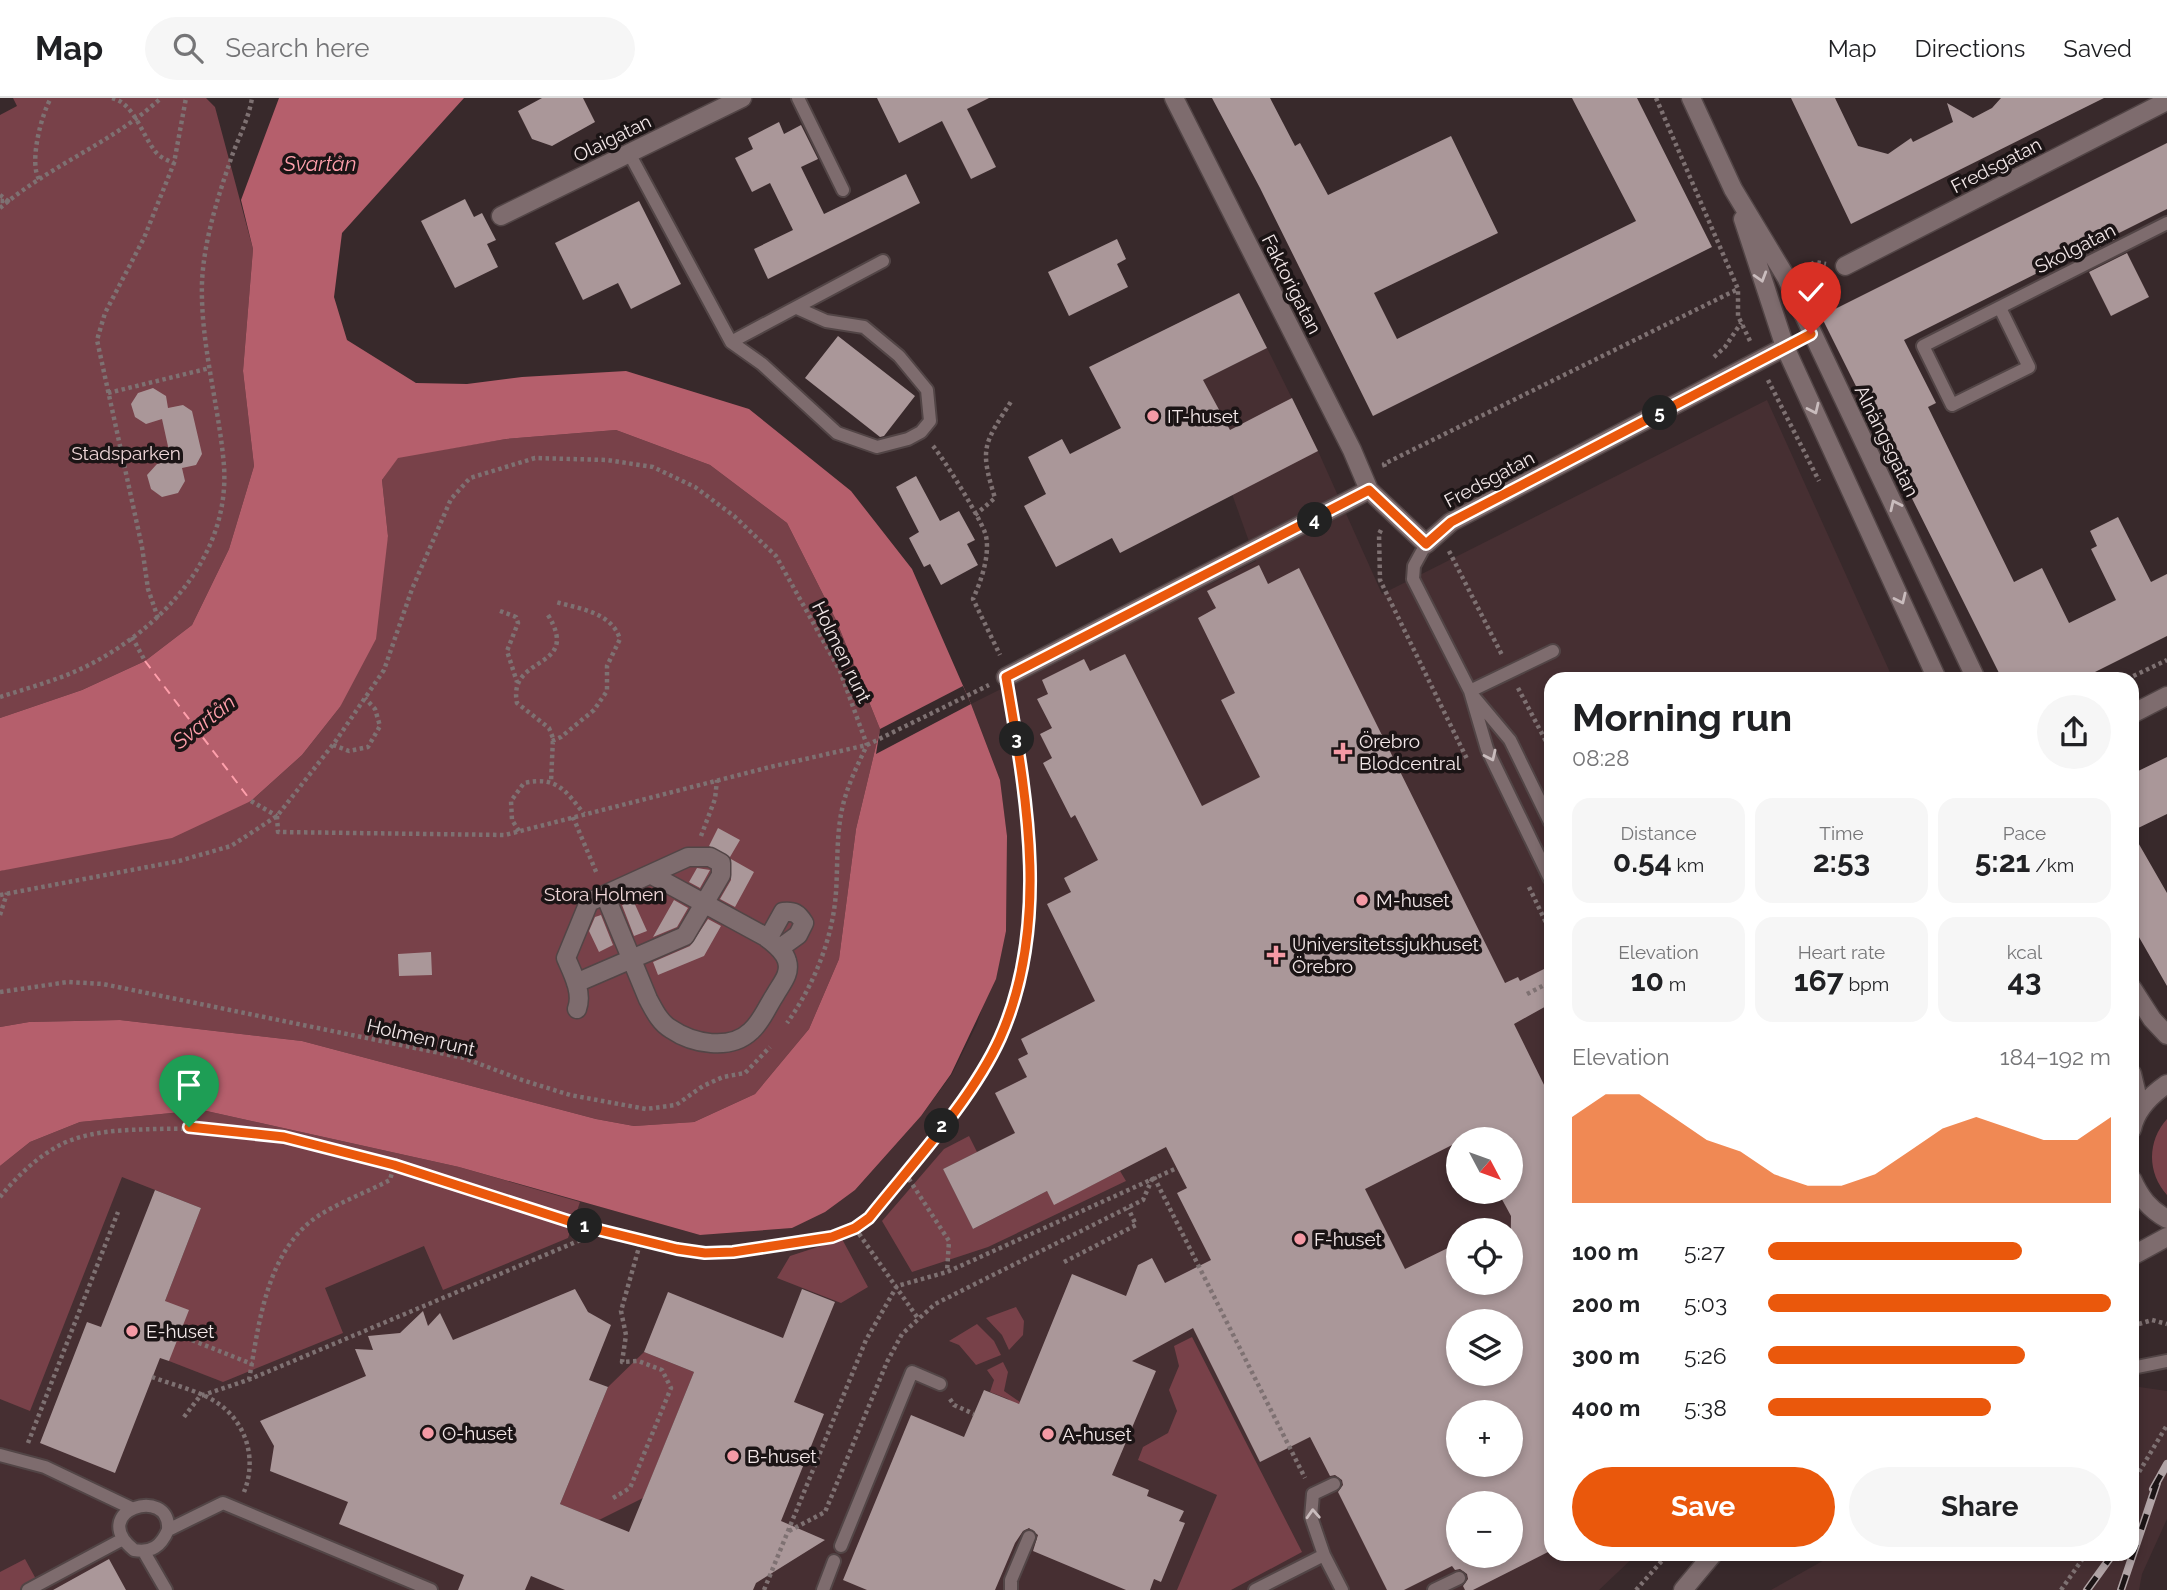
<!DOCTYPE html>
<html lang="en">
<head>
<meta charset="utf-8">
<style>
  :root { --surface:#fff; --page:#f6f6f6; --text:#202124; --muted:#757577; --line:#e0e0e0; --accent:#ea580c }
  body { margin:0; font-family:Raleway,sans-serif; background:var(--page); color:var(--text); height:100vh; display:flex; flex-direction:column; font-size:26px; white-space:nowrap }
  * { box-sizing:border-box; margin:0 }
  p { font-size:23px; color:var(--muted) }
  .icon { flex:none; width:38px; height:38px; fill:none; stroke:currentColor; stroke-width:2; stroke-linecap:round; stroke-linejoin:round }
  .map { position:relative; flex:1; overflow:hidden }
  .drawer { position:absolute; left:1544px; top:574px; width:595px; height:889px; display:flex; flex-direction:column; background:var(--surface); border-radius:21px; box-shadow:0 4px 10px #0003 }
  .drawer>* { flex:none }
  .needle { width:46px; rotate:131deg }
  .fabs { position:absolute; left:1446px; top:1029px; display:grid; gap:14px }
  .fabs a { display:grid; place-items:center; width:77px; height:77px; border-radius:50%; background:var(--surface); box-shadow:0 4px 10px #0003; font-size:35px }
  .pin { position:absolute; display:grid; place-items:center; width:60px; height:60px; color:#fff; margin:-72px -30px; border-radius:50% 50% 50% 0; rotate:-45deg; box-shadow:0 0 7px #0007 }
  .pin .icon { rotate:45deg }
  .km { position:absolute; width:35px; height:35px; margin:-18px; border-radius:50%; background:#222; color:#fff; font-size:19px; line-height:35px; text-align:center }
  .round { display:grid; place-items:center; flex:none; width:74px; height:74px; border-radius:37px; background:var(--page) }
  .summary { display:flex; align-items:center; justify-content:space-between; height:119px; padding:0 28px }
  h1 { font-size:38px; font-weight:700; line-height:52px }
  .figures { display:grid; grid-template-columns:repeat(3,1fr); gap:10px; height:119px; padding:7px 28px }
  .figures div { display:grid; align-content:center; border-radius:18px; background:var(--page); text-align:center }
  .figures b { font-size:30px; font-weight:700 }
  .figures small { font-size:19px; font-weight:400 }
  .figures p { font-size:19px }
  .chart { height:196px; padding:14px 28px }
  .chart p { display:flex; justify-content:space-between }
  .chart svg { width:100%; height:126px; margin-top:7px; fill:var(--accent); opacity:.7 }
  .cta { display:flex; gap:14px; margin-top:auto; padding:14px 28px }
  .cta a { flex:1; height:80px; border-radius:42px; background:var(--accent); color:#fff; font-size:28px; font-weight:700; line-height:80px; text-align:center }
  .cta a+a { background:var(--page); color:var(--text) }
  ul { padding:0 28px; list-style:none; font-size:23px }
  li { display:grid; grid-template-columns:112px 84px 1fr; align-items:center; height:52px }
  li i { height:18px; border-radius:9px; background:var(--accent) }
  header { display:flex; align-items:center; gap:42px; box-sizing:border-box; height:98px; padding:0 35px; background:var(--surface); border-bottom:2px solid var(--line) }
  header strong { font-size:33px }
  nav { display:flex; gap:38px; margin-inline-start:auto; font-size:24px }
  .search { width:490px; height:63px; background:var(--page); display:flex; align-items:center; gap:18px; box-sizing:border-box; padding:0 24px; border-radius:38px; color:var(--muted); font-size:26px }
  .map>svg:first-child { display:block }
</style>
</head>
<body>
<header>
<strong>Map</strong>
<div class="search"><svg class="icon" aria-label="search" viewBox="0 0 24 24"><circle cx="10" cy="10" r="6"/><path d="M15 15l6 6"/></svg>Search here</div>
<nav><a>Map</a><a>Directions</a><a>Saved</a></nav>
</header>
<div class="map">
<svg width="2167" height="1492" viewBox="0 0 2167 1492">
  <rect width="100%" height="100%" fill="#38292b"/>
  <path fill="#462f32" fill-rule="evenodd" d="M1267 250 1318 353 1382 496 1767 302 1893 581H1550V1456H1637L1599 1492H0V1068L459 1069 700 1137 792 1130 855 1092 921 1018 952 976 977 926 1006 833 1007 738 1000 682 971 606 1256 463 1232 396 1179 294ZM1458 1041H1510V1094H1458ZM1458 1132H1510V1185H1458ZM1458 1223H1510V1276H1458ZM1458 1314H1510V1367H1458ZM1458 1405H1510V1458H1458Z
    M2132 1288 2167 1293V1421L2142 1476 2139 1492H1771L1835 1456H2132Z"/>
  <path fill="#784149" d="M13 0H206L215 9 253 151 243 273 254 368 229 451 192 527 145 563 82 592 0 620V17L17 8Z
    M616 332 710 367 787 425 836 522 880 631 856 731 839 861 809 931 755 996 694 1024 634 1028 596 1021 302 943 120 922 29 924 0 929V773L251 703 302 657 340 609 388 438 382 382 398 359 506 341Z
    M202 1012 459 1069 580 1104 568 1140 443 1192 424 1148 325 1190 343 1235 223 1284 169 1263 165 1203 201 1110 122 1079 30 1313 0 1301V1068L30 1044 80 1024Z
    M2167 1021V1097C2147 1075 2147 1043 2167 1021Z
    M969 1038 977 1054 943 1071 973 1131 1047 1093 1054 1106 1120 1073 1126 1083 988 1149 912 1174 882 1123 944 1051Z
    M842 1141 868 1189 841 1205 777 1180 790 1158Z
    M1016 1209 1024 1223 1023 1237 1009 1252 1002 1237 986 1220Z
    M977 1226 994 1243 1001 1257 976 1267 959 1247 949 1243Z
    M1192 1239 1302 1454 1231 1492H1177L1217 1397 1138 1362 1143 1349 1168 1335 1177 1313 1169 1292 1179 1268 1174 1248Z
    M644 1254 694 1274 643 1400 599 1422 560 1406 608 1289Z
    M1003 1264 1008 1274 1004 1293 1020 1304 1017 1310 1008 1301 990 1294 994 1282 987 1272Z
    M25 1461 42 1492H0V1474Z"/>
  <path fill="#b55f6c" d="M279 0H464L342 135 334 199 347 242 416 285 467 286 522 279 626 273 749 311 851 393 912 471 971 606 1000 682 1007 738 1006 833 996 881 951 976 921 1018 855 1092 825 1114 792 1130 700 1137 459 1069 202 1012 80 1024 30 1044 0 1068V929L29 924 120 922 302 943 596 1021 634 1028 694 1024 755 996 809 931 839 861 856 731 880 631 836 522 787 425 710 367 616 332 506 341 398 360 382 382 388 438 376 541 340 609 302 657 251 703 172 740 0 773V620L82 592 145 563 192 527 229 451 254 368 243 273 253 151 241 102Z"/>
  <path fill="#38292b" d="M963 588 971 606 876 656 880 631Z"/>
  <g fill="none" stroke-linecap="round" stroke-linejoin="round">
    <path stroke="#fe9fab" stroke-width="2" stroke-dasharray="9 7" stroke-linecap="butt" d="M145 563 251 703"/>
  </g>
  <path fill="#aa9799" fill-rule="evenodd" d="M542 0H583L595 24 552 48 532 41 518 13Z
    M877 0H989L967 11 996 69 971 81 942 23 899 45Z
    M1212 0H1270L1295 48 1300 45 1328 97 1451 38 1498 135 1374 195 1397 241 1636 123 1572 0H1637L1712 149 1373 318 1260 90Z
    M1791 0H1835L1858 48 1888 56 1911 40 1913 44 1953 24 1947 5 1973 20 1992 10 2001 0H2104L1851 126Z
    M779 24 784 36 801 27 818 61 801 69 824 116 906 76 920 105 768 181 754 151 793 132 770 85 752 94 735 60 753 51 748 40Z
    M2167 45V111L2117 136 2119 139 2082 158 2079 154 1904 242 1936 305 1928 309 2014 484 2042 470 2069 525 2116 502 2091 451 2097 448 2090 433 2118 419 2151 484 2167 476V538L2081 581H2002L1821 218Z
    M465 101 474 119 482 115 496 142 487 146 498 169 455 190 421 123Z
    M639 103 681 186 631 211 618 185 583 202 555 145Z
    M1117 141 1126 161 1117 166 1128 189 1069 218 1048 174Z
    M2127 155 2149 199 2111 218 2089 174Z
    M1239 195 1267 250 1203 282 1230 332 1292 300 1318 353 1120 455 1112 440 1056 469 1024 408 1046 396 1028 359 1062 341 1070 356 1121 330 1089 269Z
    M838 238 915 298 884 338 880 339 805 280Z
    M153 290 166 298 168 310 183 307 192 313 202 356 196 367 182 370 185 383 178 395 162 399 151 391 147 377 157 366 171 362 162 321 146 326 135 319 131 306 138 295Z
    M916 378 940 423 959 413 975 442 967 446 978 467 941 487 930 466 924 469 909 440 919 434 896 389Z
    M1259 467 1268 486 1299 470 1505 885 1518 879 1520 883 1550 868V906L1514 926 1550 999V1453L1473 1492H1465L1463 1488 1468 1481 1467 1476 1460 1471 1455 1472 1452 1468 1404 1492H1387L1338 1394 1343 1387 1342 1382 1335 1377 1330 1378 1310 1339 1260 1364 1193 1230 1132 1263 1156 1273 1112 1377 1149 1392 1147 1398 1184 1413 1179 1423 1185 1425 1161 1484 1154 1481 1150 1492H1126L1033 1453 1038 1437 1029 1430 1023 1433 1015 1445 995 1492H867L843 1482 911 1317 964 1339 984 1292 1019 1306 1072 1176 1126 1198 1138 1167 1152 1160 1165 1185 1211 1162 1177 1095 1187 1090 1166 1049 1054 1107 1047 1093 973 1131 943 1071 1015 1035 995 995 1027 979 1018 961 1028 956 1021 941 1095 903 1047 806 1071 794 1064 780 1098 762 1075 717 1071 720 1043 665 1052 660 1040 636 1052 630 1037 601 1048 596 1042 582 1084 561 1090 573 1125 556 1202 708 1260 679 1221 602 1235 595 1198 520 1216 510 1207 493ZM1458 1041H1510V1094H1498L1511 1118 1510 1185H1458V1145L1405 1171 1365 1091 1458 1044ZM1458 1223H1510V1276H1458ZM1458 1314H1510V1367H1458ZM1458 1405H1510V1458H1458Z
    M2167 659V716L2132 733V676Z
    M718 730 740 742 730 759 709 748Z
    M2132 734 2167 795V888L2132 827Z
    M731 761 754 774 735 809 720 801 731 782Z
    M697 770 710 772 700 790 689 784Z
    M633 802 647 833 634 838 622 807Z
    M674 802 688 810 677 829 653 839Z
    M601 817 613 847 599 854 589 833 595 819Z
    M708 821 721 828 704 858 658 877 653 864 690 848Z
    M431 854 432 877 399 878 398 856Z
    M155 1092 201 1110 165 1203 189 1212 169 1263 160 1260 115 1375 40 1345 87 1224 101 1229Z
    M575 1191 588 1214 611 1227 589 1282 608 1289 560 1406 629 1434 694 1274 644 1254 668 1194 783 1240 802 1191 835 1204 794 1304 824 1316 781 1423 825 1442 756 1485 753 1492H565L531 1478 525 1492H458L464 1477 339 1426 348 1404 270 1373 274 1348 260 1323 366 1278 355 1251 373 1252 368 1238 400 1235 423 1213 428 1228 440 1215 453 1242Z
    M109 1461 126 1492H53Z"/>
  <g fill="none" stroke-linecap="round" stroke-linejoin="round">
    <defs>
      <path id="service" d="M798 0 843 92
        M629 55 731 244 762 266 837 335 877 349 908 341 921 334 930 323 927 292 899 258 864 229 826 223 797 210
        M2000 210 2029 269 1952 307 1923 248 2167 125
        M731 244 883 163
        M1426 446 1414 468 1413 481 1470 593 1487 651 1550 781
        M1470 593 1553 553
        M1474 599 1510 642 1550 724
        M2132 1270 2167 1263
        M0 1357 45 1369 131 1410
        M1334 1386 1313 1396 1311 1419 1324 1457 1342 1492
        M168 1432C171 1386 86 1413 134 1452 152 1455 161 1448 168 1432L223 1405 431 1492
        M841 1448 912 1274 940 1286
        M144 1454 166 1492
        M28 1492 123 1441
        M823 1492 834 1463
        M1011 1492V1482L1029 1439
        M1255 1492 1324 1457
        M1434 1492 1459 1480"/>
      <path id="pedestrian" d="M605 797 648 901C654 912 660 925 671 931 693 946 730 953 751 933 762 923 767 909 775 897 781 886 791 876 787 863 784 852 774 846 766 839L652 777
        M768 841 783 814C794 813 798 815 804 825L798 837 780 850
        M576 885 685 838 721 777V765L710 759H688L589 804 566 860C573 876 583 895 577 911"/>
      <path id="minor" d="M1174 0 1352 352 1369 392 1426 446 1451 424 1785 249
        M501 118 742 0
        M1845 168 2167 3
        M1006 579 1369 392
        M2132 616 2167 598
        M2132 1158 2167 1139
        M1683 1492 1713 1456"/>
      <path id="secondary" d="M1691 0 1733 91 1786 179 1976 581
        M1743 121 1785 249 1937 581
        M2132 890 2152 921 2167 937
        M2132 976 2136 993 2134 1017
        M2132 1031C2136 1011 2151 997 2167 986
        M2132 1081C2140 1099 2149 1111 2167 1121"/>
    </defs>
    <use href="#service" stroke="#524546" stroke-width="16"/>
    <use href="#pedestrian" stroke="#524546" stroke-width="21"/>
    <use href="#minor" stroke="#524546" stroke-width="21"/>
    <use href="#secondary" stroke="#524546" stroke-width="21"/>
    <path stroke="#7e7172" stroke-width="4.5" stroke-dasharray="3.5 3.5" stroke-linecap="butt" d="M112 0C134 5 142 37 155 53 159 59 167 62 174 65
      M1656 0 1738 191V218L1751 245
      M39 81C29 65 41 17 51 0
      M0 97 8 103H0
      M0 110C50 67 114 44 161 0
      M1805 170 1815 164 1826 166
      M1714 259 1725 249 1741 225
      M1768 282 1819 383
      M108 295 210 270
      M933 348C944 361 983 424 986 438 990 458 981 483 973 501L1000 557
      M1385 369 1384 366 1738 191
      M975 417 995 400C979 349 984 346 1012 302
      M1381 432 1379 436 1380 482 1467 661
      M1449 453 1502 557
      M500 513 516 519 518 525 507 553 517 584
      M548 517C582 573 507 556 517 605L549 630 553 640 551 684
      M158 520 148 491 142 449 97 242 105 215 144 140 174 65 186 0
      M132 539 145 563
      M2127 581 2167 562
      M1518 590 1550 651
      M0 599C28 590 58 582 85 569 161 531 230 459 224 368 219 307 200 245 202 184 204 141 219 95 233 55 240 37 249 19 252 0
      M552 643 561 639 594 612 607 593V568L620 541C611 514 580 511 556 504
      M333 647 349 653 368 649 380 628 375 611 365 600
      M251 703 277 718
      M277 718 278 734 505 737 770 669 867 647 989 587
      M573 719 597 776
      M519 733 512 722 511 703 524 685C557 678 565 692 584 716
      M701 738 715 701 717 682
      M1529 789 1550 833
      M0 797 179 763 231 748 277 718 335 644 384 572 412 491 451 401 470 380 535 360 607 362 653 369 695 389 734 418 776 458 840 573 867 647C858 666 848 686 843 707 836 735 838 765 836 794 833 840 814 887 787 925
      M0 817 7 795
      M0 894 68 884 103 886 464 960 522 982 570 997 646 1011 676 1007 703 988 723 979 745 975 770 949
      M1527 896 1550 884
      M905 1075 949 1143 947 1174
      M1154 1079 1305 1380
      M0 1099C17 1078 39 1057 64 1045 94 1032 125 1032 157 1031 287 1026 411 1072 532 1111 587 1128 644 1148 701 1155 729 1158 758 1150 785 1146 816 1141 844 1139 869 1120 912 1066 973 1002 1000 940 1048 833 1029 710 1009 600
      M855 1130 917 1219
      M1064 1164 1136 1127 1128 1110
      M2132 1228 2152 1222 2167 1226
      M179 1237 252 1266
      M152 1279C173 1287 201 1293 219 1306 247 1326 257 1362 244 1394
      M249 1282C259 1226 266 1153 318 1118 340 1104 367 1094 390 1082L394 1067
      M950 1301 954 1307 974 1316
      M184 1319 200 1298 248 1282 602 1133
      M28 1345 118 1114
      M2132 1386 2167 1327
      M613 1400 630 1390 671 1290 662 1272 638 1263 622 1264 626 1237 621 1213 641 1142
      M789 1433 825 1414 887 1264 902 1236 935 1206 1143 1102 1153 1079
      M1887 1456 1889 1460
      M764 1492 866 1242 897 1188 947 1174 1177 1070
      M1636 1492 1668 1456
      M2061 1492 2086 1456"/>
    <use href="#service" stroke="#7e6c6e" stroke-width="12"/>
    <use href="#pedestrian" stroke="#7e6c6e" stroke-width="18"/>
    <use href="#minor" stroke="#7e6c6e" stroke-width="18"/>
    <use href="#secondary" stroke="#7e6c6e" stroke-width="18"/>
    <defs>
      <path id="rail" d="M2153 1391 2167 1366
        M2087 1492 2113 1456
        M2121 1492 2157 1385"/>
    </defs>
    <use href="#rail" stroke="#b1a4a6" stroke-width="8"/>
    <use href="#rail" stroke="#1b1415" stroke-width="5" stroke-dasharray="16" stroke-linecap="butt"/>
  </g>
  <defs><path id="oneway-chevron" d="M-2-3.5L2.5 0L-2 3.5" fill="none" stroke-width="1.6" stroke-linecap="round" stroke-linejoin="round" transform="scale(1.75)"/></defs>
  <g stroke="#c9bcbd">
    <use href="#oneway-chevron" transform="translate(1761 179) rotate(73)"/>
    <use href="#oneway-chevron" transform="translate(1814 311) rotate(65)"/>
    <use href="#oneway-chevron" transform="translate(1895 407) rotate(-115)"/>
    <use href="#oneway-chevron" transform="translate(1901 501) rotate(65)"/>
    <use href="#oneway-chevron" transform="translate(1491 658) rotate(65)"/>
    <use href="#oneway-chevron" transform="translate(1313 1416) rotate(-93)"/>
  </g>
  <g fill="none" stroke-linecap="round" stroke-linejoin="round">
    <defs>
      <path id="route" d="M189 1029 284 1039 394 1067 587 1129 677 1151 705 1155 733 1154 832 1139 855 1130 869 1120C912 1066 972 1002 1000 940 1051 826 1026 696 1006 579L1369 392 1426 446 1451 424 1811 236"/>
    </defs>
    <use href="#route" stroke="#fff" stroke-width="14"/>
    <use href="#route" stroke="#ea580c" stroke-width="9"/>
  </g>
  <g fill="#f49aa5" stroke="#1b1415" stroke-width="2.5">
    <circle cx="1153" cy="318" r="7"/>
    <path d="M1339.5 643.5h7v7h7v7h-7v7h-7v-7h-7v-7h7z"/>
    <circle cx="1362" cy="802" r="7"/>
    <path d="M1272.5 846.5h7v7h7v7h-7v7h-7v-7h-7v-7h7z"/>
    <circle cx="1300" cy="1141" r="7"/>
    <circle cx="132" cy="1233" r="7"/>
    <circle cx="428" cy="1335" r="7"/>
    <circle cx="1048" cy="1336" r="7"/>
    <circle cx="733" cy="1358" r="7"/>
  </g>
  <g text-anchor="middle" stroke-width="7" stroke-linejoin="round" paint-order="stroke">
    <g font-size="19" fill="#f2e7e8" stroke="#1b1415">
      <text transform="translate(612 40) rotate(-26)" y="7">Olaigatan</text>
      <text transform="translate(1996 67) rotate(-27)" y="7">Fredsgatan</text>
      <text transform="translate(2075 150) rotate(-27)" y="7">Skolgatan</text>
      <text transform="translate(1292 186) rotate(63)" y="7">Faktorigatan</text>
      <text transform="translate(1887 343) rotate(64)" y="7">Alnängsgatan</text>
      <text transform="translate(1489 381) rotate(-28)" y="7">Fredsgatan</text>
      <text transform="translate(842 554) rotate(64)" y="7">Holmen runt</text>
      <text transform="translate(421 939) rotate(13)" y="7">Holmen runt</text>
    </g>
    <g font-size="19" fill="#f2e7e8" stroke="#1b1415" text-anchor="start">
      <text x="1167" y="325">IT-huset</text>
      <text x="1359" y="650">Örebro<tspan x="1359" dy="22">Blodcentral</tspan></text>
      <text x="1376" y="809">M-huset</text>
      <text x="1292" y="853">Universitetssjukhuset<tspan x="1292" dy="22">Örebro</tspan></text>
      <text x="1314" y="1148">F-huset</text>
      <text x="146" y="1240">E-huset</text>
      <text x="442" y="1342">O-huset</text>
      <text x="1062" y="1343">A-huset</text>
      <text x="747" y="1365">B-huset</text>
    </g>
    <g font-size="19" fill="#efd6d8" stroke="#1b1415">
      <text x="126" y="362">Stadsparken</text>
      <text x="604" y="803">Stora Holmen</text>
    </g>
    <g font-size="21" font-style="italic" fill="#fe9fab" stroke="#1b1415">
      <text x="320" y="73">Svartån</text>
      <text transform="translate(204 624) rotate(-38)" y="7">Svartån</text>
    </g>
  </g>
</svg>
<div class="fabs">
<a><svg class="needle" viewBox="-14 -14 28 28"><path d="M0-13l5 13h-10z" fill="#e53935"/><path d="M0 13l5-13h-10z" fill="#757577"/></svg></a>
<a><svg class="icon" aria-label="locate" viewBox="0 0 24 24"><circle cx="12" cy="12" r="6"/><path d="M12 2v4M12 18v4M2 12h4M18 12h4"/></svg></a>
<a><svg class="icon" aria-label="layers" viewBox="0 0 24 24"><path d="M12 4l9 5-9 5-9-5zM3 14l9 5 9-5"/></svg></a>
<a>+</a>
<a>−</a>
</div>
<div class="pin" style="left:189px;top:1029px;background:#1e9e55"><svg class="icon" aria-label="arrive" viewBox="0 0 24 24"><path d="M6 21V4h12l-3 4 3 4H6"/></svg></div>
<div class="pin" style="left:1811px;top:236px;background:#d93025"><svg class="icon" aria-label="check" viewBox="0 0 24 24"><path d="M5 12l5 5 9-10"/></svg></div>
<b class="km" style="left:585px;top:1128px">1</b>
<b class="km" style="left:942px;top:1028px">2</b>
<b class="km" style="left:1017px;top:641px">3</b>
<b class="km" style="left:1315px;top:422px">4</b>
<b class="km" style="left:1660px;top:315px">5</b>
<section class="drawer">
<div class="summary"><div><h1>Morning run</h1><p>08:28</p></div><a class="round"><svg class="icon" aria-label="share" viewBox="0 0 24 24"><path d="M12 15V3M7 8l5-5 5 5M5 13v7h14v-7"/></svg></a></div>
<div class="figures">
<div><p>Distance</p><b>0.54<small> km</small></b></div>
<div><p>Time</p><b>2:53</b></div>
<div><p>Pace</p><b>5:21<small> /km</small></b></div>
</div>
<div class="figures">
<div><p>Elevation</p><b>10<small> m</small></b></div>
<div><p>Heart rate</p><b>167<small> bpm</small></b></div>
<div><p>kcal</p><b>43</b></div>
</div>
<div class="chart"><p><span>Elevation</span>184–192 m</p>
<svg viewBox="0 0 160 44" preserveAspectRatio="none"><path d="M0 44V14L10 6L20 6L30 14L40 22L50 26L60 34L70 38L80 38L90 34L100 26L110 18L120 14L130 18L140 22L150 22L160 14V44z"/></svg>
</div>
<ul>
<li><b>100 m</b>5:27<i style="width:74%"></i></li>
<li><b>200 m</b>5:03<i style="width:100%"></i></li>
<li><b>300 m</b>5:26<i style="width:75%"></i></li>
<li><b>400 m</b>5:38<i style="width:65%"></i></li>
</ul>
<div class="cta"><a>Save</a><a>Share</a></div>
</section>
</div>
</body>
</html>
